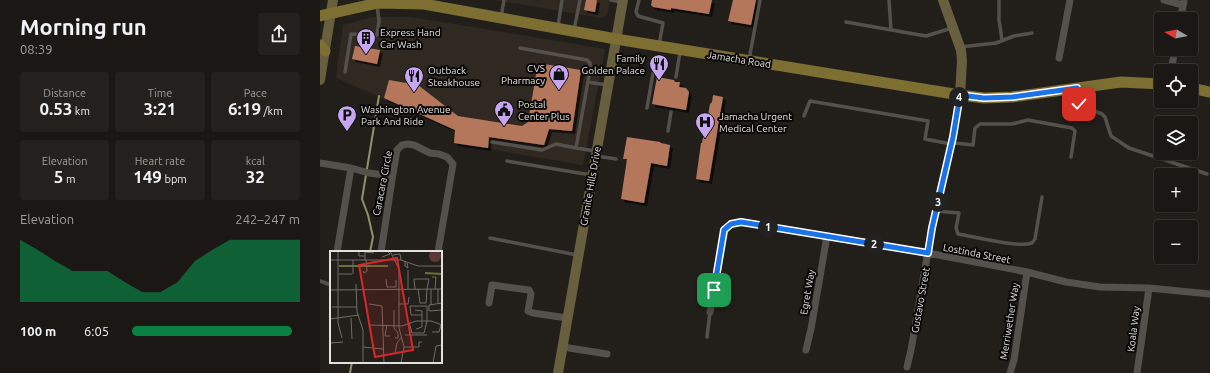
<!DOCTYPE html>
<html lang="en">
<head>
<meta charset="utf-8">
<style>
  :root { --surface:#1a1714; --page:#23201d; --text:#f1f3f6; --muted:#9f9fa0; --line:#383634; --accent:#0b8043 }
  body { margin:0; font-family:Ubuntu,sans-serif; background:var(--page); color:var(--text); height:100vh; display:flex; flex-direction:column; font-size:15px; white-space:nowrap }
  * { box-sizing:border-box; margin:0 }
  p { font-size:13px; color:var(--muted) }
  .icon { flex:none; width:22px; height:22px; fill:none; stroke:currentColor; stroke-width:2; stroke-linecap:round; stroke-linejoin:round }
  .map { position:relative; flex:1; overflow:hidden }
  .panel { display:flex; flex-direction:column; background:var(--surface); width:320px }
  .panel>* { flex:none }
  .needle { width:26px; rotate:280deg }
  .tools { position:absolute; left:834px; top:12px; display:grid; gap:8px }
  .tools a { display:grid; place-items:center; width:44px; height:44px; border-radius:4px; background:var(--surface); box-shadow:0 1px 3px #0004,0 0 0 1px var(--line); font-size:20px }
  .pin { position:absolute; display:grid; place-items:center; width:34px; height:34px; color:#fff; margin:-17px; border-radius:8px; box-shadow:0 2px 6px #0006 }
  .km { position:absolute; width:20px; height:20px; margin:-10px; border-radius:50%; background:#222; color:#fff; font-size:11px; line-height:20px; text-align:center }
  .round { display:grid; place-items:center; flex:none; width:42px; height:42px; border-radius:4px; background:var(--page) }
  .head { display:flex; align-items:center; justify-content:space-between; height:68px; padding:0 20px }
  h1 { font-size:22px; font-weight:700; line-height:30px }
  .figures { display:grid; grid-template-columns:repeat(3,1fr); gap:6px; height:68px; padding:4px 20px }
  .figures div { display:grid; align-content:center; border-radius:4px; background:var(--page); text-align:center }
  .figures b { font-size:17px; font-weight:700 }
  .figures small { font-size:11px; font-weight:400 }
  .figures p { font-size:11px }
  .chart { height:112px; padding:8px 20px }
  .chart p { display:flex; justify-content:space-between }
  .chart svg { width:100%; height:72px; margin-top:4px; fill:var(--accent); opacity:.7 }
  ul { padding:0 20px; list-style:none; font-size:13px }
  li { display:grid; grid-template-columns:64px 48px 1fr; align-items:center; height:30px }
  li i { height:10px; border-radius:5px; background:var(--accent) }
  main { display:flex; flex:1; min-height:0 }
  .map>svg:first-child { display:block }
</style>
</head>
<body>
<main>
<section class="panel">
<div class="head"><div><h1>Morning run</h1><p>08:39</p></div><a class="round"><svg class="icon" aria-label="share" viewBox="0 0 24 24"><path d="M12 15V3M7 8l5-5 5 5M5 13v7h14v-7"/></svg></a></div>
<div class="figures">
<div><p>Distance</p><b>0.53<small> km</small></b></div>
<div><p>Time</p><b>3:21</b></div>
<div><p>Pace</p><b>6:19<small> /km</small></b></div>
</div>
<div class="figures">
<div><p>Elevation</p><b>5<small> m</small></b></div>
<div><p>Heart rate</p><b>149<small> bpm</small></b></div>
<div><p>kcal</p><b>32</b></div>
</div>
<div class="chart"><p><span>Elevation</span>242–247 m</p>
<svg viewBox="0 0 160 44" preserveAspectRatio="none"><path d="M0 44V6L10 12L20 19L30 25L40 25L50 25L60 32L70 38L80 38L90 32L100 19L110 12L120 6L130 6L140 6L150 6L160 6V44z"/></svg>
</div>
<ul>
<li><b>100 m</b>6:05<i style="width:95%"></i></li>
</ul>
</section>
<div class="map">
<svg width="890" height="373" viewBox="0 0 890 373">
  <defs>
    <filter id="shadow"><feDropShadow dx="3" dy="3" stdDeviation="0" flood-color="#0009"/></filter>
  </defs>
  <rect width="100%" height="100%" fill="#221f1b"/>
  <path fill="#302921" d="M174 0H290L287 15 281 18Z
    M53 17H91L285 49 263 165 134 143 135 130 16 78 23 25Z"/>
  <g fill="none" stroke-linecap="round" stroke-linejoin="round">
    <path stroke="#8b9467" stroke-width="2" d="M50 252 53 237 48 215 42 199 59 96
      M30 373 32 362"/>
  </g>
  <path fill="#b5775c" filter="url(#shadow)" d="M266 0H277L275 12 264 10Z
    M332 0H392L389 14 351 8V10L333 7 331 5Z
    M413 0H436L431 25 408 21Z
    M35 46 60 50 57 64 32 59Z
    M218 63 261 70 252 131 229 129 224 145 169 137 168 148 134 143 135 130 64 98 69 80 98 85 138 116 202 126 208 122Z
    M337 77 354 80 355 82H360L359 87 366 88 369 92 366 110 332 104Z
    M393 95 403 97 389 181 376 179 381 143H382L386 119 385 117 388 115 390 104 392 102Z
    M307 137 340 142 341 143 350 145 347 166 331 163 324 203 301 199 307 159H303Z"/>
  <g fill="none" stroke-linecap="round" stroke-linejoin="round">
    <path stroke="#54514d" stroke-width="3.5" d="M291 0 302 2
      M319 0 316 12 318 16 343 23 339 45
      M569 0 571 30
      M679 0V20L682 40
      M181 17 184 0
      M526 22 606 36 632 28
      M238 26 242 0
      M58 29 75 32
      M254 30 260 0
      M640 47 676 43 694 36 712 33
      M429 60 440 0
      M25 72 31 34 57 35 59 21 57 5
      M356 77 360 52
      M268 82 287 85
      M757 89 759 104 766 108 782 114 785 117 791 136 809 148 887 174
      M327 108 333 73
      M484 116 490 101 608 121 605 139 631 144 635 143 653 145 655 128 660 124H692L708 120 752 128 755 131 751 157
      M348 131 351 112
      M172 142 222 150 236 144 256 148 270 70V63L267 60 200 48
      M256 148 275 151
      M277 156 296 159
      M187 161 271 175
      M616 211 639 213 636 228 638 234C656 237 698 248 712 243L715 239 722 197
      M170 238 257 255
      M0 281 11 285
      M387 337 390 312"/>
    <path stroke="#54514d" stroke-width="7" d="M844 0 863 5
      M860 19 864 2
      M739 58 750 0
      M851 71 855 49
      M0 163 31 168 49 173 72 176
      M17 252 31 168
      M61 252 72 180 77 150 82 145 88 144 94 145 110 153 119 154 127 157 133 164 118 252
      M169 303 172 285 209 290 211 294 208 311 213 313 247 318
      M390 312 405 230 411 224 421 222 608 253 707 272 746 282 780 287 829 288 890 294
      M243 347 287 354
      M486 350 491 329 507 236
      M587 367 591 350 612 228 633 137 640 95
      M690 373 694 360 707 272
      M817 373 829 288"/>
    <path stroke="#685f3f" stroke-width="10" d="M623 0 641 50 642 61 640 95
      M0 80 13 0
      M238 373 303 0"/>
    <path stroke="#7d6e31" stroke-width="11" d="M0 16 58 3 104 4 296 39 640 95 664 98 692 97 801 82 841 84
      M0 45 5 51
      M871 88 890 92"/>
  </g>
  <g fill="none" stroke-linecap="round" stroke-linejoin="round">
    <defs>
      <path id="route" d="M394 290 404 230 411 224 421 222 608 253 612 228 633 137 640 95 664 98 692 97 757 88 759 104"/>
    </defs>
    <use href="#route" stroke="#fff" stroke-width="8"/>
    <use href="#route" stroke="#1a73e8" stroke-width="5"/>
  </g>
  <defs>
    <symbol id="building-pin" viewBox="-11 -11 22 30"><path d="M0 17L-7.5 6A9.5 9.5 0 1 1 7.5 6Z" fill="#c6a6f0" stroke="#0a0908"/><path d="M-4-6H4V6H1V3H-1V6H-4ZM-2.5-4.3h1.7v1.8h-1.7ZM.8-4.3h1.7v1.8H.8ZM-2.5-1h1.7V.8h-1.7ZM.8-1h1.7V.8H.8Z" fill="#111"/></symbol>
    <symbol id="restaurant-pin" viewBox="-11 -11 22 30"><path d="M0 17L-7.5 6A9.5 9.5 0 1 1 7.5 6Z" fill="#c6a6f0" stroke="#0a0908"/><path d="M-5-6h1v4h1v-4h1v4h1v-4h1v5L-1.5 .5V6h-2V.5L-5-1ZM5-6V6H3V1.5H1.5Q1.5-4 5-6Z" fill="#111"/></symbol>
    <symbol id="shop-pin" viewBox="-11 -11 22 30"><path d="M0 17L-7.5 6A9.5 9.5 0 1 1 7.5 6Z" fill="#c6a6f0" stroke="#0a0908"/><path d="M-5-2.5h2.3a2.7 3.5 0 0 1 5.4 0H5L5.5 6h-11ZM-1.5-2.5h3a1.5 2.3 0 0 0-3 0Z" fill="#111"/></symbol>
    <symbol id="civic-pin" viewBox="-11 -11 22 30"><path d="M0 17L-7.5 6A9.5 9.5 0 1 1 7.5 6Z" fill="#c6a6f0" stroke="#0a0908"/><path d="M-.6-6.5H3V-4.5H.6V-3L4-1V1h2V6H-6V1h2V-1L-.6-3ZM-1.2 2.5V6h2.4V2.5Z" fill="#111"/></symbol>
    <symbol id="parking-pin" viewBox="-11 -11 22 30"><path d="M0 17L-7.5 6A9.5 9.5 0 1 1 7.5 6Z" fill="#c6a6f0" stroke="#0a0908"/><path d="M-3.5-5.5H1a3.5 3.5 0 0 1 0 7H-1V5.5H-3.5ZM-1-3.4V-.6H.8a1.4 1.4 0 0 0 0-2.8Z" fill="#111"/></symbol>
    <symbol id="hospital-pin" viewBox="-11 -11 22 30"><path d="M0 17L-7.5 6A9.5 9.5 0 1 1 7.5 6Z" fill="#c6a6f0" stroke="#0a0908"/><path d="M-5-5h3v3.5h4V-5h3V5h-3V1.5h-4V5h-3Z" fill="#111"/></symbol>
  </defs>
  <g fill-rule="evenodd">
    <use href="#building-pin" x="35" y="27" width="22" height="30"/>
    <use href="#restaurant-pin" x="328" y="53" width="22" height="30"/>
    <use href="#shop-pin" x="228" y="63" width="22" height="30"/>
    <use href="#restaurant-pin" x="83" y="65" width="22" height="30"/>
    <use href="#civic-pin" x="173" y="99" width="22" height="30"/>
    <use href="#parking-pin" x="16" y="104" width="22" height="30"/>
    <use href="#hospital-pin" x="374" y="111" width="22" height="30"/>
  </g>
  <g text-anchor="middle" stroke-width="4" stroke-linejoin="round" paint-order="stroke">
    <g font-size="10" fill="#e2e0dd" stroke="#0a0908" text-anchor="start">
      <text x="60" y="36">Express Hand<tspan x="60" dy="12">Car Wash</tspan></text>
      <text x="325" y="62" text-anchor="end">Family<tspan x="325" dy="12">Golden Palace</tspan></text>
      <text x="225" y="72" text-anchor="end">CVS<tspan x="225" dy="12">Pharmacy</tspan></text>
      <text x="108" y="74">Outback<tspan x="108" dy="12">Steakhouse</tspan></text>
      <text x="198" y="108">Postal<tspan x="198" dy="12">Center Plus</tspan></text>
      <text x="41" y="113">Washington Avenue<tspan x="41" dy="12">Park And Ride</tspan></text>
      <text x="399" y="120">Jamacha Urgent<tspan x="399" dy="12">Medical Center</tspan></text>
    </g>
    <g font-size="10" fill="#e2e0dd" stroke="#0a0908">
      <text transform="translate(419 59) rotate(9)" y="4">Jamacha Road</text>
      <text transform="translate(62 183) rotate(-79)" y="4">Caracara Circle</text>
      <text transform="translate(270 186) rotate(-80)" y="4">Granite Hills Drive</text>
      <text transform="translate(657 253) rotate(11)" y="4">Lostinda Street</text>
      <text transform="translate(487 292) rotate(-80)" y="4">Egret Way</text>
      <text transform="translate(600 300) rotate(-80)" y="4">Gustavo Street</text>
      <text transform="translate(689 321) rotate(-81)" y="4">Merriwether Way</text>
      <text transform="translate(813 329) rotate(-83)" y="4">Koala Way</text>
    </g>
  </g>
  <g transform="translate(10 251)">
    <rect width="112" height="112" fill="#221f1b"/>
    <path d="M99 5a6 6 0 1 1 12 0a6 6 0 1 1-12 0Z" fill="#5d3839"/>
    <path fill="none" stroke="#667335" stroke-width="2" d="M9 15H58M95 22 112 23"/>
    <path fill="none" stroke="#6f6c69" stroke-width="1" d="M8 0V72L12 87M29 0V5H35V9M60 0 69 18V77L74 96 71 112M63 4 70 3 71 9M35 5V1L44 2M52 6 60 3 57 0M0 9H71L88 15H112M23 9V23M75 10V15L78 17 77 12M78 19V38M33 20 34 22 37 20 36 9M9 23H22M102 26H106L105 38M56 28 57 36H66V29M26 33 27 61 33 79V112M85 38 84 28H99L97 38M88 38 90 52H96L97 38M101 38V54M108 38V52M0 39 112 38M112 52 99 54V60L112 59M39 53 52 55 54 112M69 53H78L79 46M2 56H27M64 59V77L68 82V87H65M85 59 92 60V76L86 78M92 64H81L80 55H97V70M21 67 22 88M0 68 29 64M79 71 82 82H94L97 70M40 74 72 75 86 70H101L112 74M57 74 55 85H60M102 81H109L111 74M75 84H97M0 92 13 91M33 96 53 98M74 96H89V91H92M65 102 67 92 71 87M103 112 106 95 112 94"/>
    <path fill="#d62828" fill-opacity="0.15" stroke="#d62828" stroke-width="2" d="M67 7 83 99 45 106 29 14Z"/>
    <rect width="112" height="112" fill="none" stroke="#e2e0dd" stroke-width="2"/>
  </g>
</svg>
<div class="tools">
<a><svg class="needle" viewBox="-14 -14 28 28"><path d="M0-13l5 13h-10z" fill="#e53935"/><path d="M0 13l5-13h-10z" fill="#9f9fa0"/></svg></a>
<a><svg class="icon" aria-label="locate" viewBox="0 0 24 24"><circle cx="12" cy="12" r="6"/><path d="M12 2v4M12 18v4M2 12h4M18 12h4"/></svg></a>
<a><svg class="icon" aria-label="layers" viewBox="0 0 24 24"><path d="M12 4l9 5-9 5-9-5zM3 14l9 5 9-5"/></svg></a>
<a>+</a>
<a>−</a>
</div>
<div class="pin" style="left:394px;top:290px;background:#1e9e55"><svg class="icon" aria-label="arrive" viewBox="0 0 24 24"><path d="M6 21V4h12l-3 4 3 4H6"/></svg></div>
<div class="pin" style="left:759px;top:104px;background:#d93025"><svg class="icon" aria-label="check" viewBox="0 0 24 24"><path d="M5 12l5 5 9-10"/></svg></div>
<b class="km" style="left:448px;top:227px">1</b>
<b class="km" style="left:554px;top:244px">2</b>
<b class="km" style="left:618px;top:202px">3</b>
<b class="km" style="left:639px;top:97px">4</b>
</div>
</main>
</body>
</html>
